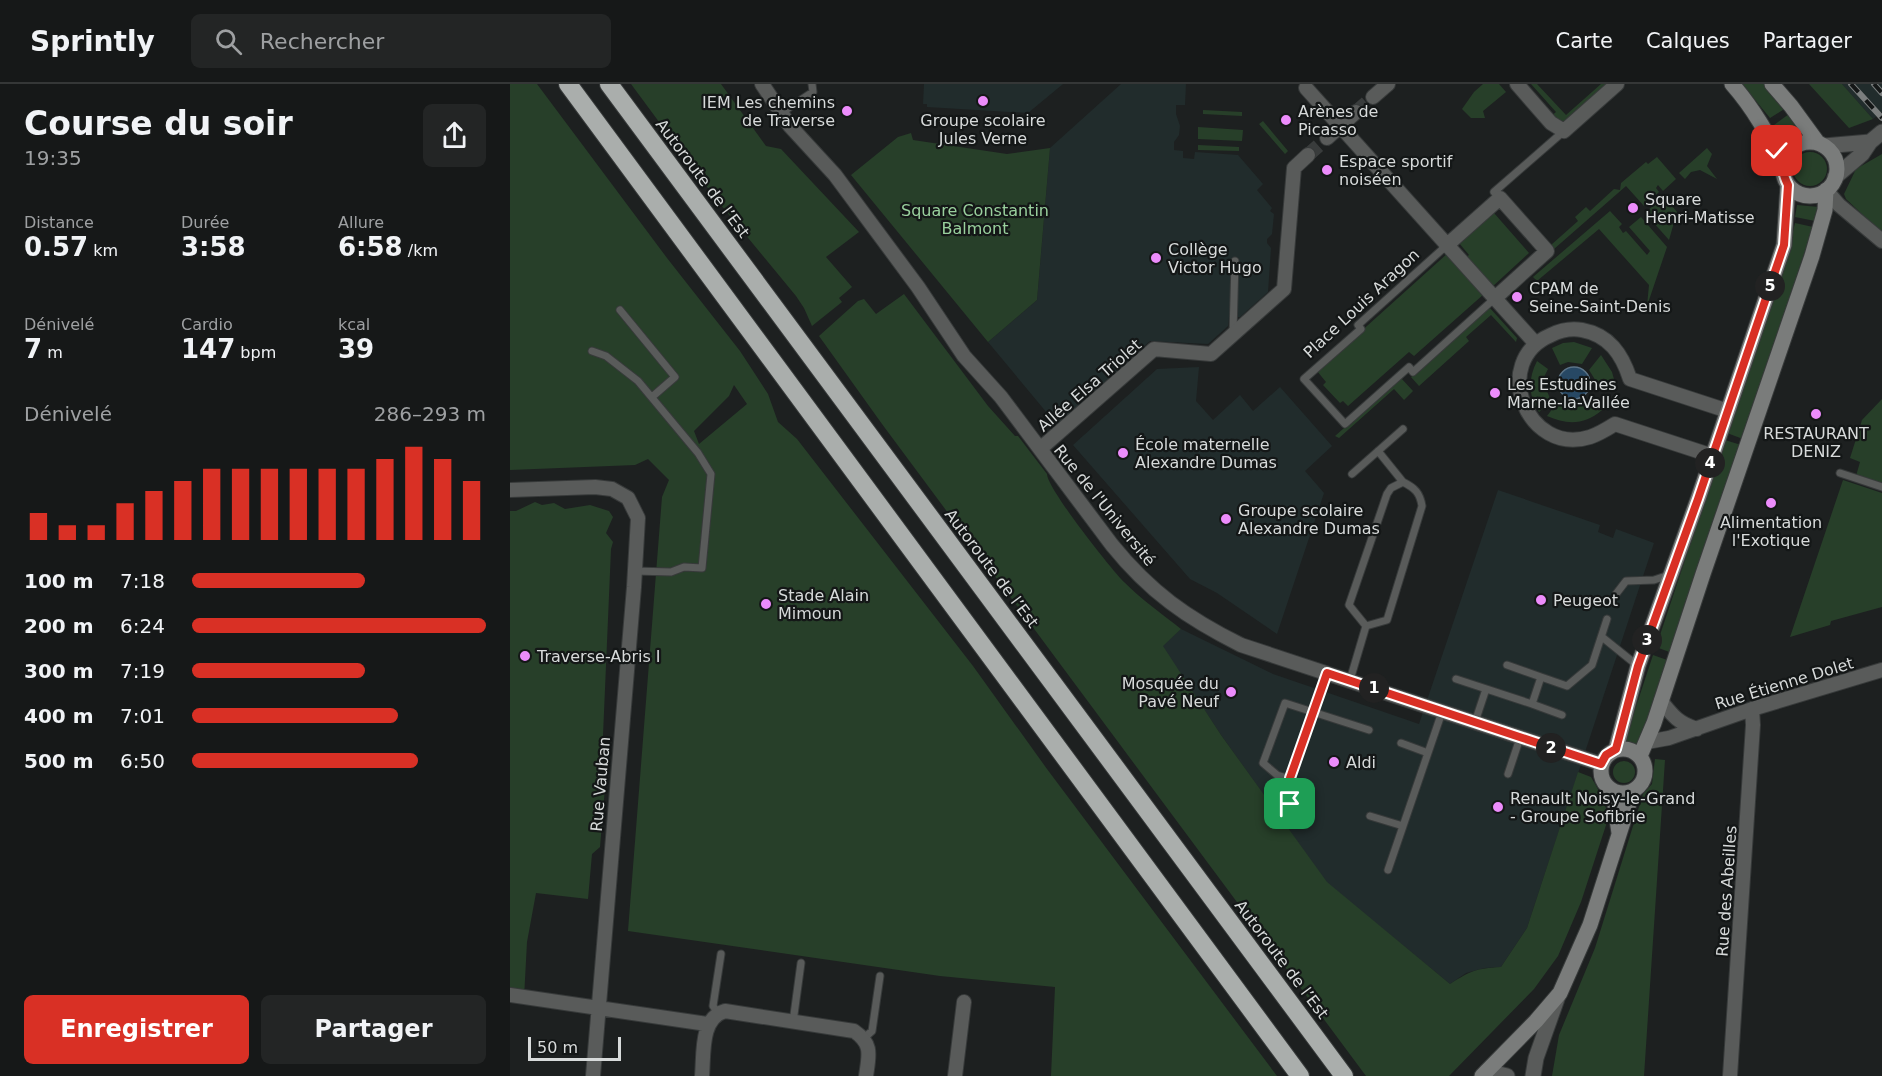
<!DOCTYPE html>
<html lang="fr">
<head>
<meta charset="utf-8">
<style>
  :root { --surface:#161818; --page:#232525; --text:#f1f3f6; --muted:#9ea0a2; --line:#353737; --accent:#d93025 }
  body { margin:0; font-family:"DejaVu Sans",sans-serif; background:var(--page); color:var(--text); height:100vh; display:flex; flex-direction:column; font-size:22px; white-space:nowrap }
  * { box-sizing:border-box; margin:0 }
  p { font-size:20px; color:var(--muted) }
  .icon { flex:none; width:33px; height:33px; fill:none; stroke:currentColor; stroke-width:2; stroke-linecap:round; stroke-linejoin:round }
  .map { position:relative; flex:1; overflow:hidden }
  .side { display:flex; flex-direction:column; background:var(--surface); width:510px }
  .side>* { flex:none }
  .scale { position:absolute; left:18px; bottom:15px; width:93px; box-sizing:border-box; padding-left:6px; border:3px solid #d7dada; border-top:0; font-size:16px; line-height:21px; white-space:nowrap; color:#d7dada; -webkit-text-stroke:4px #141717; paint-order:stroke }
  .pin { position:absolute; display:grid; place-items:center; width:51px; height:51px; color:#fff; margin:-26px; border-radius:12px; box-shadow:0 3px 9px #0006 }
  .km { position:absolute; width:30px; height:30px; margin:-15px; border-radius:50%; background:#222; color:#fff; font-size:16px; line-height:30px; text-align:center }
  .round { display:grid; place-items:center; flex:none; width:63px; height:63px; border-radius:9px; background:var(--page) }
  .headline { display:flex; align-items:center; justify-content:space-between; height:102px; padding:0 24px }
  h1 { font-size:33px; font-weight:800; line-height:45px }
  .metrics { display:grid; grid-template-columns:repeat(3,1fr); gap:9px; height:102px; padding:6px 24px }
  .metrics div { display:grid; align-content:center }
  .metrics b { font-size:26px; font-weight:800 }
  .metrics small { font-size:16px; font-weight:400 }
  .metrics p { font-size:16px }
  .chart { height:168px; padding:12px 24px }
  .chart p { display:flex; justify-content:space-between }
  .chart svg { width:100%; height:108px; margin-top:6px; stroke:var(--accent); stroke-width:6 }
  .primary-button { display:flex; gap:12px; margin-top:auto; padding:12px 24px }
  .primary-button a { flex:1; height:69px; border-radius:9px; background:var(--accent); color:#fff; font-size:24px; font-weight:800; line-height:69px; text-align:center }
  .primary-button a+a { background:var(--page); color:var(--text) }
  ul { padding:0 24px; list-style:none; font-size:20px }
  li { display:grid; grid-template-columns:96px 72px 1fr; align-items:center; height:45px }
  li i { height:15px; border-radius:8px; background:var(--accent) }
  header { display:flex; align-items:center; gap:36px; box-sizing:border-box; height:84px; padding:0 30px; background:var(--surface); border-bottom:2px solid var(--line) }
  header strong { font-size:28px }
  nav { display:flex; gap:33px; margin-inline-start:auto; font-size:21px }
  .search { width:420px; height:54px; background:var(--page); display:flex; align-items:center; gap:15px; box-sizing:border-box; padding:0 21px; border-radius:9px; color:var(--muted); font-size:22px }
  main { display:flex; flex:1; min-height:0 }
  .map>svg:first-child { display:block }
</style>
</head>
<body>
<header>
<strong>Sprintly</strong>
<div class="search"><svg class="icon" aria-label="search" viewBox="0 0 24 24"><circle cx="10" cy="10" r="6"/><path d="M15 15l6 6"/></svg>Rechercher</div>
<nav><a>Carte</a><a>Calques</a><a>Partager</a></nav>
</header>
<main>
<section class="side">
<div class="headline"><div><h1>Course du soir</h1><p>19:35</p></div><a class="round"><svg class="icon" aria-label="share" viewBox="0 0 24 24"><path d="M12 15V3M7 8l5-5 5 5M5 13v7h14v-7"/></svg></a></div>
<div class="metrics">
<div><p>Distance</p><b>0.57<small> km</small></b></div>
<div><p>Durée</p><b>3:58</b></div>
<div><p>Allure</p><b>6:58<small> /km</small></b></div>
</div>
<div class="metrics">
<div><p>Dénivelé</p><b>7<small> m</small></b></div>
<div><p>Cardio</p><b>147<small> bpm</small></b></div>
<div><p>kcal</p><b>39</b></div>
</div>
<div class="chart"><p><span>Dénivelé</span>286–293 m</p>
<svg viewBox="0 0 160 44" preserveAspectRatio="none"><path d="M5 44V33M15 44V38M25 44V38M35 44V29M45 44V24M55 44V20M65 44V15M75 44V15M85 44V15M95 44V15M105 44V15M115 44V15M125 44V11M135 44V6M145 44V11M155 44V20"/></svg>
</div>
<ul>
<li><b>100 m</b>7:18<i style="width:59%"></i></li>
<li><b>200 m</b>6:24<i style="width:100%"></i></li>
<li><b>300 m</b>7:19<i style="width:59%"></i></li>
<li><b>400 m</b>7:01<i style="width:70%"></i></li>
<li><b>500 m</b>6:50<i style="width:77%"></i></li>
</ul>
<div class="primary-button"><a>Enregistrer</a><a>Partager</a></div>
</section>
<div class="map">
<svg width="1372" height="992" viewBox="0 0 1372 992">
  <rect width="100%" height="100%" fill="#1d2020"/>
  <path fill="#212c2c" d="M414 0H553L518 29 417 23V20H413Z
    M611 0H676L675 21H666V30L670 42 669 51 664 58V66L673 67V74L684 75 685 68 728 71 753 100 747 106 762 124 760 127 764 130 762 150 757 155V159L761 164 758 208 730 233H719L718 242 698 260 640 257 547 341 478 258 527 216 540 64Z
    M1332 0H1372V28L1363 35Z
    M689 283 686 317 703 336 730 311 743 327 770 303 822 362 795 387 814 409 767 550 707 509 680 495 563 361 647 285Z
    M988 406 1090 441 1088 448 1103 454 1106 445 1144 459 1017 844 991 883 975 884 956 889 940 900 817 799 711 651 652 562 671 545 763 590 909 640Z"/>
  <path fill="#273f29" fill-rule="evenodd" d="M0 0H27L157 174 230 267 258 310 268 338 287 355 463 582 537 685 767 992H541L545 903 430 892 118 847 152 413 159 396 138 375 125 381 0 386ZM224 301 237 320 189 360 184 347 219 312Z
    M121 0H211L256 62 271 65 349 148 316 173 342 203 329 214 332 218 302 242 294 224 286 212 206 115Z
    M973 0H989L996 8 973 27 975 34H961L952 25 964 8Z
    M1021 0H1027L1056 31 1091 0H1103L1052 41 1040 33 1046 28Z
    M1232 0H1254L1276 24 1260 34Z
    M1299 0H1332L1363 35 1339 44Z
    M693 26 732 28V32L693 30Z
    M1279 30 1293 48 1274 58 1264 41Z
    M753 37 778 67 775 70 749 40Z
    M688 43 733 46 732 57 688 55Z
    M401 49 403 56 497 70 540 64 527 216 478 258 341 91 388 53Z
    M688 61 729 63V67L688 66Z
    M1197 64 1202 70 1197 82 1207 95 1190 86 1181 88 1175 95 1169 89Z
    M1283 85a17 17 0 1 1 34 0a17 17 0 1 1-34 0Z
    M1372 70V149L1336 115 1334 110 1346 85Z
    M1147 73 1166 95 1153 107 1148 101 1146 104 1149 108 1134 122 1116 102 1044 165 1041 161 1068 137 1065 133 1076 123 1080 127 1104 105 1110 106 1111 99 1136 78 1138 80Z
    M1154 112 1167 128 1159 156 1135 129Z
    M1287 121 1309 123 1305 137 1285 133Z
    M1100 127 1112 140 1109 143 1113 149 1116 147 1137 171 1140 167 1119 143 1131 133 1157 163 1137 222 1139 201 1089 145 1027 197 1023 193Z
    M984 129 1019 169 982 203 956 173 959 171 949 159Z
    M1285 139 1303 143 1233 355 1217 349 1280 160Z
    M938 169 974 210 904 272 899 268 838 322 833 317 830 319 813 301 816 298 807 287Z
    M394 210 478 322 505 352H508L537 390C537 404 600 484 614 498 631 515 652 530 671 545L653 562 711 651 817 798 940 900C962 886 965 885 991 883L1017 844 1068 688 1081 693C1089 707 1099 722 1097 738L1071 818 1048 872 1024 905 939 992H856L372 340 309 252 348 217 354 215 366 230Z
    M979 223 1007 254 1006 258 981 231 956 253 959 257 909 302 901 293Z
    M1064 258 1082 264 1072 280 1058 278 1050 281 1042 264 1053 259Z
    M1091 271 1102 288 1105 299 1085 301 1084 294 1079 286Z
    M1027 277 1038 285 1031 299 1032 307H1037L1041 317 1029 328C1018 311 1018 295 1027 277Z
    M891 294 903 307 894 316 884 305 829 354 825 352Z
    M1372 315V399L1346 392 1350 378 1340 374 1352 336Z
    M1080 317 1092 326C1075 341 1057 341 1037 332L1046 320C1060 327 1068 324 1080 317Z
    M1215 356 1231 361 1162 569 1146 563Z
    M1333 396 1372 409V523L1321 537 1320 541 1280 553Z
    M25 418 32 421 44 419 55 425 80 421 99 427 103 433 96 449 103 458 101 465 91 698 95 703 90 763 82 770 78 815 26 809 17 858 14 914 0 911V427H6Z
    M1143 571 1160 577 1130 664 1114 659Z
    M1145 675 1155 676 1134 992H1042L1049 951 1085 864 1133 710 1142 700Z
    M1103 688a11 11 0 1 1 22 0a11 11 0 1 1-22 0Z"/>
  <path fill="#274864" stroke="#5c7487" stroke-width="1.5" d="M1048 299a16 16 0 1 1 32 0a16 16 0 1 1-32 0Z"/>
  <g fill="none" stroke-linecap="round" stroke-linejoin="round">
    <path stroke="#393c3c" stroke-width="14" stroke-dasharray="14 7" stroke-linecap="butt" d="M846 28 863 13
      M798 71 817 54"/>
    <defs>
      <path id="service" d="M271 29 303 8 302 0
        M990 114 984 108 1054 47
        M936 162 848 241 851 245 794 295 835 340 899 283 903 288 984 215
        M110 226 165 293 142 313
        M723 249 725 177
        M82 267 96 272 128 297 188 369 201 390 192 484 174 483 161 488 125 487
        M868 367 893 398
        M1330 389 1372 403
        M842 390 893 345
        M893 398C905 404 910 409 912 422L877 536 856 542 839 521 877 410 881 404Z
        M1106 510 1116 497 1144 496 1159 491
        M1092 553 1128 582
        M997 581 1031 593
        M817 589 780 695 767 691 753 679 775 619 859 646
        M946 595 1022 620 1031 593 1057 602 1082 581 1097 535
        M840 596 856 542
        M1022 620 1052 631
        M965 638 976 605
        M891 659 918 669
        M998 690 1010 654
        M780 695 781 720
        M860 732 893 742
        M878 786 932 628
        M208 929 203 922 211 870
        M283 938 291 879
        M354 954 362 947 370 892"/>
      <path id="minor" d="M252 0 280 42 325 91 408 203 454 272 491 313 602 461C640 508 677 534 731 561L1091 680
        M1007 0 1041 39 1054 47 1107 0
        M796 4 1026 260
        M863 13 878 0
        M817 54 846 28
        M1316 106 1329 121 1372 157
        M936 162 990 114 1037 167 984 215
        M530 365 644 265 701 270 774 205 784 84 798 71
        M1203 372 1105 340C1097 345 1089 350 1080 353 1017 373 979 277 1041 251 1051 246 1060 244 1072 246 1099 251 1112 270 1120 295L1218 327
        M0 406 85 403 102 405 118 414 128 434 124 503 83 992
        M1151 617C1163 632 1168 639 1187 645
        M1137 658 1159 654 1242 625 1372 586
        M0 911 197 940
        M192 992C194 970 190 934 215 927L344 947C363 960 359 971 356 992
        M445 992 454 918
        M1220 992 1243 641 1242 625"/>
      <path id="tertiary" d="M1314 62 1360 58
        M1325 93 1352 70 1360 58 1372 48
        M977 987 997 992
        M1023 992 1026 974 1048 912"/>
      <path id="secondary" d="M1222 0C1244 25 1258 51 1273 80
        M1262 0 1281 22 1308 59
        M1273 85a27 27 0 1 1 54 0a27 27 0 1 1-54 0Z
        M1091 687a22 22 0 1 1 44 0a22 22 0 1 1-44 0Z
        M1106 665 1128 582 1188 415 1274 161 1278 101
        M1130 672 1144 639 1193 490 1302 172 1315 126 1316 106
        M1103 707 1109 749
        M972 992 1026 937 1050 909 1080 841 1123 707"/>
      <path id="motorway" d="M58 0 790 992
        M99 0 834 992"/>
    </defs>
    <use href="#service" stroke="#373a3a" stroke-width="9"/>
    <use href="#minor" stroke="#373a3a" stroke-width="16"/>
    <use href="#tertiary" stroke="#373a3a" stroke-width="17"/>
    <use href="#secondary" stroke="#373a3a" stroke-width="17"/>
    <use href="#motorway" stroke="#373a3a" stroke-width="20"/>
    <use href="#service" stroke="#595b5a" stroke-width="7"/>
    <use href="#minor" stroke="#595b5a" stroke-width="14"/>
    <use href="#tertiary" stroke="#595b5a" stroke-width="15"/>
    <use href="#secondary" stroke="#7a7c7b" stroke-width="15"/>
    <use href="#motorway" stroke="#aaaeac" stroke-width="18"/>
    <defs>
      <path id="rail" d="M1341 0 1372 34
        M1364 0 1372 9"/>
    </defs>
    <use href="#rail" stroke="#7b7e7e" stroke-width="6"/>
    <use href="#rail" stroke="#141717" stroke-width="4" stroke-dasharray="11" stroke-linecap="butt"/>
  </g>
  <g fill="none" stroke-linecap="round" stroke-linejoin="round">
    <defs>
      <path id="route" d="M780 720V694L817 589 1091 680 1096 671 1106 665 1128 582 1188 415 1274 161 1278 101C1272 90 1272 79 1267 67"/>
    </defs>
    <use href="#route" stroke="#fff" stroke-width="12"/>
    <use href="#route" stroke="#d93025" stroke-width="8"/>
  </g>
  <g fill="#ec8cfb" stroke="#141717" stroke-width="2">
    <circle cx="473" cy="17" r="6"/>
    <circle cx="337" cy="27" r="6"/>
    <circle cx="776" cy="36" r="6"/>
    <circle cx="817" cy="86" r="6"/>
    <circle cx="1123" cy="124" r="6"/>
    <circle cx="646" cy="174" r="6"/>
    <circle cx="1007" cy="213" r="6"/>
    <circle cx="985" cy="309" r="6"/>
    <circle cx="1306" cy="330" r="6"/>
    <circle cx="613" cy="369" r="6"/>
    <circle cx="1261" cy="419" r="6"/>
    <circle cx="716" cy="435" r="6"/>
    <circle cx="1031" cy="516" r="6"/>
    <circle cx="256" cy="520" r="6"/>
    <circle cx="15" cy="572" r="6"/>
    <circle cx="721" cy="608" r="6"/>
    <circle cx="824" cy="678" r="6"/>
    <circle cx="988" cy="723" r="6"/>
  </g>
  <g text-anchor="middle" stroke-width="4.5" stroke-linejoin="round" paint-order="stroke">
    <g font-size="16" fill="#d7dada" stroke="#141717" text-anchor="start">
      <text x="325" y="24" text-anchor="end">IEM Les chemins<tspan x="325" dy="18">de Traverse</tspan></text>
      <text x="788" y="33">Arènes de<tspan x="788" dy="18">Picasso</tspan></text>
      <text x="473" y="42" text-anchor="middle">Groupe scolaire<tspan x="473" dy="18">Jules Verne</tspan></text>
      <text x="829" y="83">Espace sportif<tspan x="829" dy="18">noiséen</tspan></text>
      <text x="1135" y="121">Square<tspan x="1135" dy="18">Henri-Matisse</tspan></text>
      <text x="658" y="171">Collège<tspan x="658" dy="18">Victor Hugo</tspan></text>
      <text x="1019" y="210">CPAM de<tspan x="1019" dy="18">Seine-Saint-Denis</tspan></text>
      <text x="997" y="306">Les Estudines<tspan x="997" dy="18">Marne-la-Vallée</tspan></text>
      <text x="1306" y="355" text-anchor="middle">RESTAURANT<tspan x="1306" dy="18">DENIZ</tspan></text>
      <text x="625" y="366">École maternelle<tspan x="625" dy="18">Alexandre Dumas</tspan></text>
      <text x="728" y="432">Groupe scolaire<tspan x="728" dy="18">Alexandre Dumas</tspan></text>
      <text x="1261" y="444" text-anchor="middle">Alimentation<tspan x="1261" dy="18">l'Exotique</tspan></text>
      <text x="268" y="517">Stade Alain<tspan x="268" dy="18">Mimoun</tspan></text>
      <text x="1043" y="522">Peugeot</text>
      <text x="27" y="578">Traverse-Abris I</text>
      <text x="709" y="605" text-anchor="end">Mosquée du<tspan x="709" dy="18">Pavé Neuf</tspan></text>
      <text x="836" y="684">Aldi</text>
      <text x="1000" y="720">Renault Noisy-le-Grand<tspan x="1000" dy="18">- Groupe Sofibrie</tspan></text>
    </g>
    <g font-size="16" fill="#d7dada" stroke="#141717">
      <text transform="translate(193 94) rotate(53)" y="6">Autoroute de l’Est</text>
      <text transform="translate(851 219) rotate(-43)" y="6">Place Louis Aragon</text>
      <text transform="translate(579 301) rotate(-41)" y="6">Allée Elsa Triolet</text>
      <text transform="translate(595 421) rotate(51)" y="6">Rue de l'Université</text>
      <text transform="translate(482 484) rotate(53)" y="6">Autoroute de l’Est</text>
      <text transform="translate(1274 599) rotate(-17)" y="6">Rue Étienne Dolet</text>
      <text transform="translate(90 700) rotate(-85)" y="6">Rue Vauban</text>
      <text transform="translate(1216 807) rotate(-86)" y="6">Rue des Abeilles</text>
      <text transform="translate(772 875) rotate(53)" y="6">Autoroute de l’Est</text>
    </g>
    <g font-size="16" fill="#99d09d" stroke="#141717">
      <text x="465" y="132">Square Constantin<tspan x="465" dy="18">Balmont</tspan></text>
    </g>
  </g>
</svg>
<div class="scale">50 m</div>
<div class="pin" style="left:780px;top:720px;background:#1e9e55"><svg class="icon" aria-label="arrive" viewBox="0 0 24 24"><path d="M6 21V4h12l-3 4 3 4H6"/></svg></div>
<div class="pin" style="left:1267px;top:67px;background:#d93025"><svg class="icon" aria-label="check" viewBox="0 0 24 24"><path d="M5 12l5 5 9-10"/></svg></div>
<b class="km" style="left:864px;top:604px">1</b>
<b class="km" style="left:1041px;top:664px">2</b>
<b class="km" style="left:1137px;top:556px">3</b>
<b class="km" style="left:1200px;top:379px">4</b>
<b class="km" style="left:1260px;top:202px">5</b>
</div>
</main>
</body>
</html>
